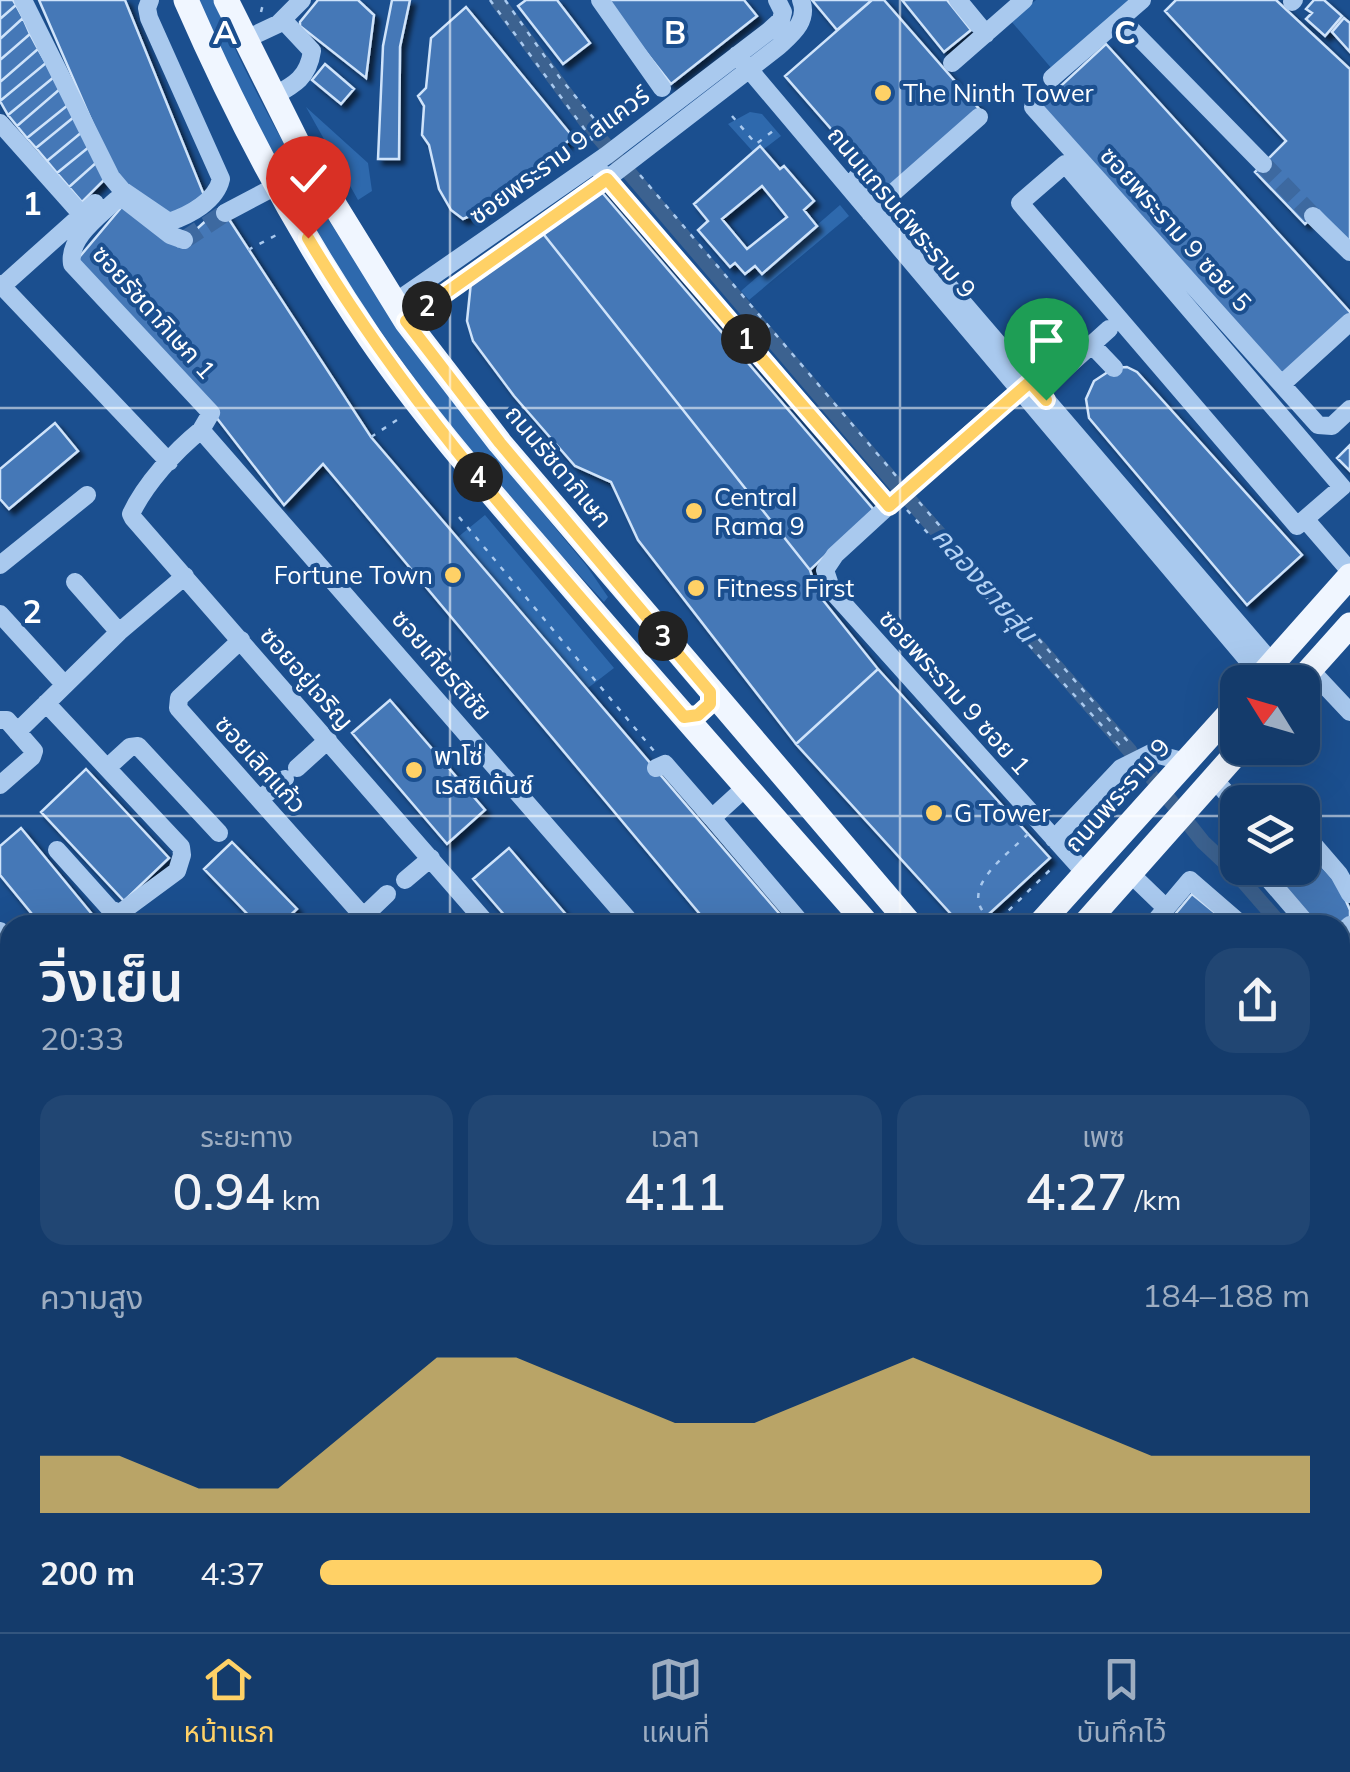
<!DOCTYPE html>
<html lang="th">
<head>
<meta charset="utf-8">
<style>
  :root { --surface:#143b6b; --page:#214673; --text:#f1f3f6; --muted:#9dadc1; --line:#33557e; --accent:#ffd166 }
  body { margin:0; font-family:Mulish,"Noto Sans Thai",sans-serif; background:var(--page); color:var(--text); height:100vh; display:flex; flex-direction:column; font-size:38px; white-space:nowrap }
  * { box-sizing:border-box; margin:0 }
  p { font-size:32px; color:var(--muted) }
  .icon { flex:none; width:55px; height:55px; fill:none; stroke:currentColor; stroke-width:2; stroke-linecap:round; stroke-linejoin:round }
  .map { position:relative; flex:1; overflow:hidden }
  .details { position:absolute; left:0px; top:915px; width:1350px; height:718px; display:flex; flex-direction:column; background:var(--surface); border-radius:30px 30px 0 0; box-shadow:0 10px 40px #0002,0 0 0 2px var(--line) }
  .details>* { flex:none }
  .needle { width:65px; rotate:307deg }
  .buttons { position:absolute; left:1220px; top:665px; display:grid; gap:20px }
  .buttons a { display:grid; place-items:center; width:100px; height:100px; border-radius:20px; background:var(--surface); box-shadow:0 10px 40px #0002,0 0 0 2px var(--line); font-size:50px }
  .pin { position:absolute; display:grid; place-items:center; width:85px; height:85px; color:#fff; margin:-102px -42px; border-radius:50% 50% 50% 0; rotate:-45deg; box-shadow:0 0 10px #0007 }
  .pin .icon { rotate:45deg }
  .km { position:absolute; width:50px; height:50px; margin:-25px; border-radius:50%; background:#222; color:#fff; font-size:28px; line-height:50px; text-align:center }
  .round { display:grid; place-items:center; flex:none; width:105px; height:105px; border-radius:30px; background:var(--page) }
  .summary { display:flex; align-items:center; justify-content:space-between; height:170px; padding:0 40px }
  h1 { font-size:55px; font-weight:600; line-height:75px }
  .figures { display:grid; grid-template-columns:repeat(3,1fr); gap:15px; height:170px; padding:10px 40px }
  .figures div { display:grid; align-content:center; border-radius:25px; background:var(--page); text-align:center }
  .figures b { font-size:50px; font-weight:600 }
  .figures small { font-size:28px; font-weight:400 }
  .figures p { font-size:28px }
  .chart { height:280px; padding:20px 40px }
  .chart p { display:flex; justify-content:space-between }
  .chart svg { width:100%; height:180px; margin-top:10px; fill:var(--accent); opacity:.7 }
  ul { padding:0 40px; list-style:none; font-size:32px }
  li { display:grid; grid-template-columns:160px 120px 1fr; align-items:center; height:75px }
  li i { height:25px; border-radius:12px; background:var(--accent) }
  .tabs { display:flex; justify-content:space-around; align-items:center; height:140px; border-top:2px solid var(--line); background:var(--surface); font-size:28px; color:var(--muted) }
  .tabs a { display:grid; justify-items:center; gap:5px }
  .tabs .on { color:var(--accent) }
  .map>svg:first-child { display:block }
</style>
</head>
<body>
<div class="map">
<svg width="1350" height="1632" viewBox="0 0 1350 1632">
  <defs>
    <filter id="shadow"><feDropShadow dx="5" dy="5" stdDeviation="2.5" flood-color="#0009"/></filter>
  </defs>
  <rect width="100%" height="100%" fill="#1b4f8f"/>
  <path fill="#2e69ad" d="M197 0H213C305 213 438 388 586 565L608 597 604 602C517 507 428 411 358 302 295 207 245 103 197 0Z
    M1036 0H1131L1052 69 1011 21Z
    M306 107 368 163 372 191 358 200Z
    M750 112 762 114 781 136 756 155 728 124Z
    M840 205 849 216 749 300 741 291Z
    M485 515 614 668 588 688 458 537Z
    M0 1106 10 1117V1294L0 1283Z
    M10 1567V1621L0 1629V1576Z
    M740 1622 882 1623 890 1632H731Z
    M146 1623H209L198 1632H154Z
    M279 1623H412L403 1632H287Z"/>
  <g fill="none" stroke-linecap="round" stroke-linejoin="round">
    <path stroke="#3c6290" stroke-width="15" d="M497 0 590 127 892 480 1130 751
      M1146 770 1203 842 1236 873 1281 925
      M1340 988 1350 976
      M0 1467 10 1479
      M129 1622 137 1632
      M712 1632 721 1622"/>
  </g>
  <path fill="#4478b7" stroke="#cfe3fa" stroke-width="2.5" fill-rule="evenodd" filter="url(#shadow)" d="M0 0H13L16 5 0 19Z
    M39 0H125L204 195 170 219 115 175Z
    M318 0H358L374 15 366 78 300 26V22Z
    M392 0H410L400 47 399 159H378L383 46Z
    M526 0H557L590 43 563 64 518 6Z
    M605 0H744L757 16 671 84Z
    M812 0H872L837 30Z
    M872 0H884L980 110 886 192 785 76Z
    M902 0H947L971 30 944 52Z
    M1176 0H1276L1350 69V244L1319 211 1305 224 1255 172 1286 141 1165 11Z
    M1314 0H1324L1342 16 1325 36 1306 19 1312 13 1306 9Z
    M16 5 23 18 0 39V19Z
    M466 7 573 137 475 218 472 215 463 219 451 210 439 189 429 145 422 135 424 106 418 96 426 88 431 38Z
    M23 18 30 34 0 60V39Z
    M1344 18 1350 23V52L1332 32Z
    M30 34 38 49 0 82V60Z
    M1106 44 1350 312V317L1284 378 1038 107Z
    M38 49 46 63 0 101V82Z
    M46 63 54 77 8 115 0 101Z
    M325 64 354 89 341 104 312 80Z
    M54 77 60 89 17 126 8 115Z
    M60 89 68 105 27 138 17 126Z
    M68 105 74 117 36 148 27 138Z
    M74 117 82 132 47 161 36 148Z
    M82 132 89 147 57 173 47 161Z
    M760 146 780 169 784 166 814 201 804 210 817 226 762 274 755 266 745 274 735 263 730 267 698 230 708 221 694 204ZM762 186 787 217 747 249 722 219Z
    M89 147 97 162 69 187 57 173Z
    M97 162 106 178 82 202 69 187Z
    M600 190 874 510 810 570 541 231Z
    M125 203 178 246 221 207 371 437 789 925H709L323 464 284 505 216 417 76 261Z
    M541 231 810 570 818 594 878 669 796 744 638 540 611 482 575 466 514 396 473 341 467 321 471 282Z
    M1127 367 1137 372 1302 555 1247 605 1089 418 1086 399 1094 381 1114 368Z
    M55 423 78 451 9 509 0 499V469Z
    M1350 445V471L1337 458Z
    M878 669 1050 858 977 925H961L796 744Z
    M390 700 485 810 447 844 352 733Z
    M86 769 169 858 124 901 41 812Z
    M21 828 101 925H41L0 875V846Z
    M232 842 297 909 280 925H258L204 869Z
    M1302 844 1339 885 1350 910V917L1340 925H1317L1268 868H1302Z
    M509 848 575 925H513L473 879Z
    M1192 894 1230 925H1166Z
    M1345 1005 1350 1010V1047L1344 1053 1340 1048V1009Z
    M1345 1087 1350 1092V1127L1340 1136V1091Z
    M1343 1135 1350 1142 1348 1168 1340 1162V1138Z
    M1350 1221V1262L1340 1271V1230Z
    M0 1285 10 1297V1309L5 1313 0 1307Z
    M10 1338V1356L3 1362 0 1346Z
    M5 1398 10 1406 0 1415V1403Z
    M10 1406V1418L0 1426V1415Z
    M10 1418V1430L0 1438V1426Z
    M10 1430V1442L0 1450V1438Z
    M10 1442V1454L4 1459 0 1450Z
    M7 1534 10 1538V1576L0 1584V1540Z
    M10 1616V1622H55L44 1632H0V1625Z
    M86 1622H91L99 1632H75Z
    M218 1622H270L278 1632H207Z
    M497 1622H543L534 1632H498L493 1627Z
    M912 1622H1006L1015 1632H920Z
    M1144 1622H1169L1165 1626 1170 1632H1152Z
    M1202 1622H1238L1226 1632H1210Z"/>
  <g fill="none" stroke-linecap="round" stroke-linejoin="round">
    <path stroke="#3d69a0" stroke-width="18" stroke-dasharray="18 9" stroke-linecap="butt" d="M1263 164 1313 216
      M184 240 225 213"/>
    <path stroke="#a9c9ee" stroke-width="2.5" stroke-dasharray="5 8" stroke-linecap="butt" d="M490 0 594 142
      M505 0 560 78 607 134
      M261 12 264 0
      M732 116 756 144 777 128
      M640 175 897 477
      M248 250 282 232
      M371 437 403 416
      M919 502 1131 745
      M907 510 1123 749
      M459 517 654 751
      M1028 834C1007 855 953 892 992 920L1001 918 1055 865
      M1340 961 1350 949
      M1340 1002 1350 993
      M0 1120 10 1132
      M1340 1164 1350 1177
      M1340 1175 1350 1185
      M1021 1622 1032 1632"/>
    <path stroke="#a9c9ee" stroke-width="18" d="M23 0 111 177 122 190 169 222C190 215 216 201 221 179L149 18 147 8 150 0
      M600 0 662 88
      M958 0 986 34
      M1292 2 1294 0
      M1121 19 1263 164
      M244 40 278 24 302 0
      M737 55 1261 676
      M952 63 1024 0
      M1052 78 1142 0
      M272 97C294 85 308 78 312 51L283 20
      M1033 107 1318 425 1332 426 1350 409
      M0 123 82 215
      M1065 164 1342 487 1297 526 1020 203Z
      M602 173 889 505
      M856 178 1273 664
      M225 213 278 185
      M870 213 979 117
      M1313 216 1350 252
      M184 240 170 235 125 200H116C98 217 68 238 72 264L211 413 201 430
      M0 284 169 462
      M0 288 95 203
      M394 303 607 155 769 31 781 20 783 12 777 0
      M406 321 607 179 778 47C792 34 809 21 801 0
      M1092 345 1114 368
      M1282 384 1350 322
      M1039 392 1109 329
      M913 483 1026 385
      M898 497 835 555 825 570 832 591 1086 874
      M1305 519 1350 571
      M0 565 87 495
      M75 582 119 632
      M0 614 64 684
      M241 640 179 698 178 708 371 925
      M1317 677 1350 712
      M46 703 181 847 182 855 177 871 120 913 110 909 57 850
      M0 720H7L34 751 32 757 0 785
      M17 732 119 632 185 576
      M107 768 130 747 138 746 219 833
      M297 768 328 740
      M656 768 665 764 712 818 746 787
      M1221 787 1238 806
      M260 799 285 779
      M1255 802 1261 797 1265 802
      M712 818 803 925
      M1238 820 1229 832 1238 843
      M1302 831 1339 874 1350 894
      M1054 839 1121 768 1151 753 1186 762
      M1259 868 1308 925
      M405 880 431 858
      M1137 880 1166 908
      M364 916 387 894
      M488 925 133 518 131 514C145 484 175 451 201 430L633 925
      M1152 925 1190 880 1242 925
      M0 931 10 943
      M1340 934 1350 925
      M0 1050 10 1040
      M1340 1279 1350 1270
      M0 1339 10 1331
      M1350 1347 1346 1351 1350 1356
      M0 1381 10 1392
      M0 1491 10 1502
      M0 1524 10 1516
      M110 1622 118 1632
      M684 1622 689 1627
      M1125 1622 1134 1632
      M61 1632 72 1622"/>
    <path stroke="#f0f6ff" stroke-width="25" d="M186 0C237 117 298 232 370 338 427 421 494 496 560 573 661 691 765 808 868 925
      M226 0 303 154 406 321 500 443 911 925
      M1256 682 1350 576
      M1299 682 1350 625
      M1039 925 1238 704
      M1084 925 1241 748
      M1340 1415 1350 1427
      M1340 1464 1350 1476
      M1340 1577 1350 1567
      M424 1632 432 1622
      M478 1632 486 1622
      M1248 1632 1260 1622
      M1280 1632 1290 1622"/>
    <path stroke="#fff" stroke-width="30" d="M1334 1632 1350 1615"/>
    <path stroke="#a9c9ee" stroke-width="18" d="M898 497 913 483"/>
  </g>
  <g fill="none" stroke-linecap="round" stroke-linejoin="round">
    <defs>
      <path id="route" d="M308 238C412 414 551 563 684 717L698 715 710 704V692L500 443 406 321 607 179 889 506 1030 382 1046 400"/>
    </defs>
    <use href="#route" stroke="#fff" stroke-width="20"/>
    <use href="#route" stroke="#ffd166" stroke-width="12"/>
  </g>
  <path fill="none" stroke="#fff" stroke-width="2.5" stroke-opacity="0.55" d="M450 0V925M900 0V925M0 408H1350M0 816H1238M1302 816H1350M0 1224H10M1340 1224H1350M450 1622V1632M900 1622V1632"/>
  <g fill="#ffd166" stroke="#1b4f8f" stroke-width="4">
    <circle cx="883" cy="93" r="10"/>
    <circle cx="694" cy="511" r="10"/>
    <circle cx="453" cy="575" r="10"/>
    <circle cx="696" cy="588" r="10"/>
    <circle cx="414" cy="770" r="10"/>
    <circle cx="934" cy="813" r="10"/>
  </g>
  <g text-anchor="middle" stroke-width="8" stroke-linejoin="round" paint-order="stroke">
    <g font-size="25" fill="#fff" stroke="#1b4f8f" text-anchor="start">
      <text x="903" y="102">The Ninth Tower</text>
      <text x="714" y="506">Central<tspan x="714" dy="29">Rama 9</tspan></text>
      <text x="433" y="584" text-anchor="end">Fortune Town</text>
      <text x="716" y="597">Fitness First</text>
      <text x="434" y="765">พาโซ่<tspan x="434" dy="29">เรสซิเด้นซ์</tspan></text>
      <text x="954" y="822">G Tower</text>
    </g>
    <g font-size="25" fill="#fff" stroke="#1b4f8f">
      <text transform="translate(559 155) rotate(-36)" y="9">ซอยพระราม 9 สแควร์</text>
      <text transform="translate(902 212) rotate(50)" y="9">ถนนแกรนด์พระราม 9</text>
      <text transform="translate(1176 229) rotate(48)" y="9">ซอยพระราม 9 ซอย 5</text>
      <text transform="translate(154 312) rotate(48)" y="9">ซอยรัชดาภิเษก 1</text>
      <text transform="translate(559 466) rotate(50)" y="9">ถนนรัชดาภิเษก</text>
      <text transform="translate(442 665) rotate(49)" y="9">ซอยเกียรติชัย</text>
      <text transform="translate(307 678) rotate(49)" y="9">ซอยอยู่เจริญ</text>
      <text transform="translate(955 692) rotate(48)" y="9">ซอยพระราม 9 ซอย 1</text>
      <text transform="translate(261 764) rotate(48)" y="9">ซอยเลิศแก้ว</text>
      <text transform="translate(1117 795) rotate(-48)" y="9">ถนนพระราม 9</text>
    </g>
    <g font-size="28" font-style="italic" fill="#b5d3f5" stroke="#1b4f8f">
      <text transform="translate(985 584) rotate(49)" y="10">คลองยายสุ่น</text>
    </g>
  </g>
  <g font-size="32" text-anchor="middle" font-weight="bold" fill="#fff" stroke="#1b4f8f" stroke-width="8" stroke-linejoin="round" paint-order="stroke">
    <text x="225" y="44">A</text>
    <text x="675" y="44">B</text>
    <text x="1125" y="44">C</text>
    <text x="32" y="215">1</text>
    <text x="32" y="623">2</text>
  </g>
</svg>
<div class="buttons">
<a><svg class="needle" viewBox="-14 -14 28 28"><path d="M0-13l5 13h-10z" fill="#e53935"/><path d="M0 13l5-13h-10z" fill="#9dadc1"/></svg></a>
<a><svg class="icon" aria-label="layers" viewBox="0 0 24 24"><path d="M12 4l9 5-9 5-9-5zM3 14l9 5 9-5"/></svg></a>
</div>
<div class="pin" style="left:1046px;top:400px;background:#1e9e55"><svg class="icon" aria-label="arrive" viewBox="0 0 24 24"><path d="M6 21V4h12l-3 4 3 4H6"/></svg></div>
<div class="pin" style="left:308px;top:238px;background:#d93025"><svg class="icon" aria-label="check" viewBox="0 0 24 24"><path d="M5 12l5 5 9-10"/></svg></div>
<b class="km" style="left:746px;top:339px">1</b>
<b class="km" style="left:427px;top:306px">2</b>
<b class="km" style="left:663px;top:636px">3</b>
<b class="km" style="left:478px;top:477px">4</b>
<section class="details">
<div class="summary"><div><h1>วิ่งเย็น</h1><p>20:33</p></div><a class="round"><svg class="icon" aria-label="share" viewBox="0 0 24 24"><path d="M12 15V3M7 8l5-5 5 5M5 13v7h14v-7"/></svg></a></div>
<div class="figures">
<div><p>ระยะทาง</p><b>0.94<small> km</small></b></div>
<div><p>เวลา</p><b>4:11</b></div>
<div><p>เพซ</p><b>4:27<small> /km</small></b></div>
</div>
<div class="chart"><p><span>ความสูง</span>184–188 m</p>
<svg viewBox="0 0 160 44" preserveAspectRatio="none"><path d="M0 44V30L10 30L20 38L30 38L40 22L50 6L60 6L70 14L80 22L90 22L100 14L110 6L120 14L130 22L140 30L150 30L160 30V44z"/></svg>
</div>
<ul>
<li><b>200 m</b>4:37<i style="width:79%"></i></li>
</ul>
</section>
</div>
<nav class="tabs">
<a class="on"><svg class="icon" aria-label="home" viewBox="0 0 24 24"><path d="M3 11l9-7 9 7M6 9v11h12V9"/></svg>หน้าแรก</a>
<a><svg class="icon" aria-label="map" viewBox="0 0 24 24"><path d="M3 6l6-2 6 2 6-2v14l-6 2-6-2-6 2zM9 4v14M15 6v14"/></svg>แผนที่</a>
<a><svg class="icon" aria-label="saved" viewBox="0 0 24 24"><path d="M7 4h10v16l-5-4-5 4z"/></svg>บันทึกไว้</a>
</nav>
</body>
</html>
